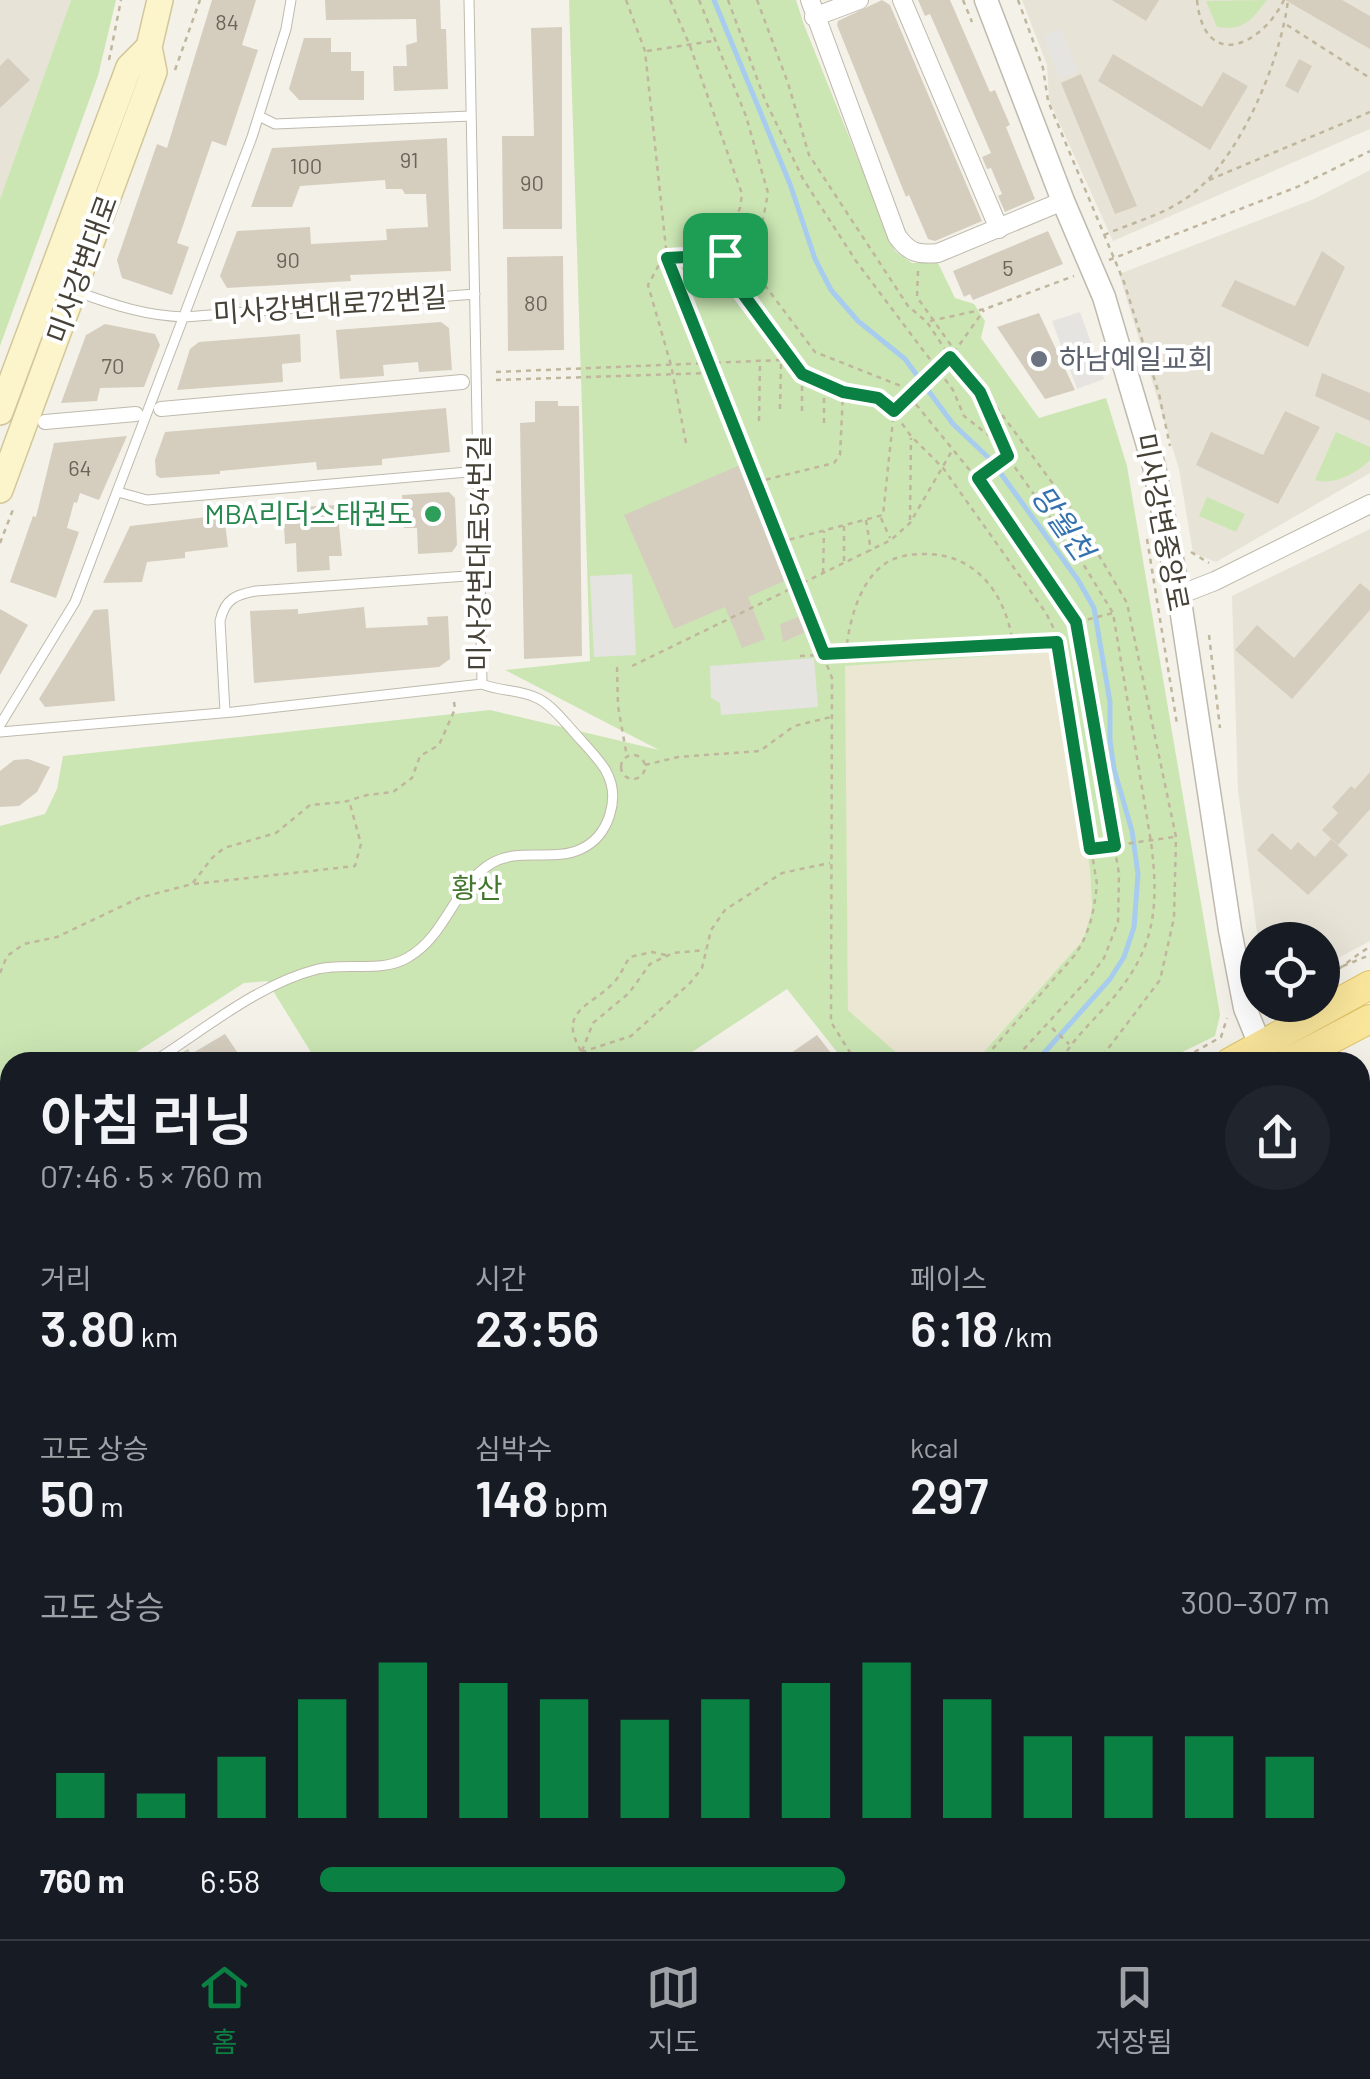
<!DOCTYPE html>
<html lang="ko">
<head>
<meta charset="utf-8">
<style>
  :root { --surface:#171b24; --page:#20242c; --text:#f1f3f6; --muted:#9ea1a6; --line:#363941; --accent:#0b8043 }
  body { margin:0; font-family:Barlow,"Noto Sans KR",sans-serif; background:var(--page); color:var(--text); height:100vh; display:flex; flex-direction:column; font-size:38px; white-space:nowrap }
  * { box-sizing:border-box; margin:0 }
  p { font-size:32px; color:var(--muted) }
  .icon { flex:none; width:55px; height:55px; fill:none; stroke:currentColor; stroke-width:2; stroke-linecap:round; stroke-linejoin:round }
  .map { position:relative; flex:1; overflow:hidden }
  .side { position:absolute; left:0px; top:1052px; width:1370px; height:888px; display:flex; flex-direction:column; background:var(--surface); border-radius:30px 30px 0 0; box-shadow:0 10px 40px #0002 }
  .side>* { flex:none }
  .buttons { position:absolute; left:1240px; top:922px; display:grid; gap:20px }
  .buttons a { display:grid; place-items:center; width:100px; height:100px; border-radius:50%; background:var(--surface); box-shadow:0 10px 40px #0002; font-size:50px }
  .pin { position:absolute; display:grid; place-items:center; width:85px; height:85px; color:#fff; margin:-42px; border-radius:20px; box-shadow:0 5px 15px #0006 }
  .round { display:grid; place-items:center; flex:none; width:105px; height:105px; border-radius:52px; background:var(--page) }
  .summary { display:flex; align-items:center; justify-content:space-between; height:170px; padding:0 40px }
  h1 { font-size:55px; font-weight:600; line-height:75px }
  .stats { display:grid; grid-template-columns:repeat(3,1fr); gap:15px; height:170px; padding:10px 40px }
  .stats div { display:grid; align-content:center }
  .stats b { font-size:50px; font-weight:600 }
  .stats small { font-size:28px; font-weight:400 }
  .stats p { font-size:28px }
  .chart { height:280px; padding:20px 40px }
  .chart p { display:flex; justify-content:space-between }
  .chart svg { width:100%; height:180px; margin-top:10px; stroke:var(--accent); stroke-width:6 }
  ul { padding:0 40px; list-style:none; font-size:32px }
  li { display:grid; grid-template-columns:160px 120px 1fr; align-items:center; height:75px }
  li i { height:25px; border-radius:12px; background:var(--accent) }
  .tab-bar { display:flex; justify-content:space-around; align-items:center; height:140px; border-top:2px solid var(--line); background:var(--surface); font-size:28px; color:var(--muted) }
  .tab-bar a { display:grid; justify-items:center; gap:5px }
  .tab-bar .current { color:var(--accent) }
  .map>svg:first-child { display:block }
</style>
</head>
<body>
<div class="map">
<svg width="1370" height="1939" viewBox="0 0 1370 1939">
  <rect width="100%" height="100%" fill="#f4f1e9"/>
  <path fill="#e7e3d7" d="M0 0H71L0 199Z
    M1022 0H1370V129L1113 241 1049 100 1047 65Z
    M1370 170V473L1216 562 1193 553 1179 469 1119 274 1314 199Z
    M1370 529V941L1340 957 1332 969 1323 974 1322 940H1258L1238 790 1232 596Z"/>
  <path fill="#f4e9d5" d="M10 1669V1930H391L396 1934 393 1939H0V1672Z"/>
  <path fill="#e3e0da" d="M0 1419 10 1422V1678L0 1682Z"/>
  <path fill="#ece7d3" d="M1050 652 1090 869 1092 910 1083 940 975 1062H907L848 1010 844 666Z"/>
  <path fill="#cbe6b3" d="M71 0H116L98 76 0 346V199Z
    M569 0H796L804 25 895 251 912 263H938L955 298 974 304 985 321 981 338 1039 418 1106 398 1127 466 1220 1015 1215 1036 1162 1062H975L1083 940 1092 910 1090 869 1050 652 845 666 848 1010 907 1062H845L787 989 677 1062H317L267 981 244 983 121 1062H10V1383L0 1380V826L45 814 57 789 63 756 490 710 659 750 505 670 590 661Z
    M1267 0C1251 20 1245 31 1217 27L1206 1Z
    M1336 432 1370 447V460C1357 473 1333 486 1315 480Z
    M1207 497 1245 514 1236 532 1199 516Z"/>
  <path fill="#e5e4e0" d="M1061 29 1078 72 1060 79 1043 36Z
    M1080 312 1104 379 1077 389 1052 321Z
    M632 574 636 655 594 657 590 576Z
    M814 658 818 707 721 715 720 703 711 698 710 666Z
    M138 1930H226L231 1939H143Z"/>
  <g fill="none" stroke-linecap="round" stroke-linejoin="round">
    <path stroke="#a8ccee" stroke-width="5" d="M714 0 790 184 815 259 831 290 858 321 905 359 953 424 991 460 1078 580 1094 608 1110 702V740L1114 769 1132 831 1138 874 1134 927 1124 957 1110 979 1036 1062
      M451 1939 458 1930"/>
  </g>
  <path fill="#d5cebf" d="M212 0H256L242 45 258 50 226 146 212 141 177 243 189 247 172 295 122 278 117 260 157 144 167 148Z
    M325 0H440L441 29H446L448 89 394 91 393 66H407L406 45 417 42 416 19 326 20Z
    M882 0 890 5 982 221 935 241 928 239 909 195 906 197 837 25 838 21Z
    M918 0H950L990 92 995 90 1010 125 1006 127 1035 199 1005 212 998 196 1002 194 991 168 987 169 982 157 991 153 930 14 925 16Z
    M1112 0H1159L1146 21Z
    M1285 0H1342L1370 16V49Z
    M562 27V229H503L502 136H534L531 28Z
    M304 38H331V52H351V71H364V100H299L289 89Z
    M1113 54 1202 107 1223 72 1248 86 1210 150 1098 81Z
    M8 58 30 80 0 108V66Z
    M1299 59 1312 66 1298 93 1285 86Z
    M1081 74 1137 206 1115 214 1061 83Z
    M447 138 451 271 350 275 351 281 227 288 220 276 237 231 310 227 311 244 387 240 386 229 428 227 426 194H405L402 189H386L385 180 300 186 292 207H251L272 148Z
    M1048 231 1063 264 973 300 970 294 964 297 953 271Z
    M1322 251 1345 267 1308 347 1221 306 1235 280 1295 306Z
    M563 256 564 350 508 351 507 257Z
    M1039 313 1075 390 1045 399 997 327Z
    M441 322 449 328 452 370 419 372 418 362 383 365 384 376 340 379 336 330Z
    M105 324 155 334 160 345 144 387 100 388 97 401 61 403 86 335Z
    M300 334 301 362 282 364 283 382 177 390 190 349 199 342Z
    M1322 373 1370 393V421L1315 396Z
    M535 401H558V406H579L582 656 524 659 520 423 535 422Z
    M446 408 450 452 382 459V465L317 470 316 462 220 471V474L160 478 156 475 155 460 165 432Z
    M1285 411 1320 427 1278 504 1196 465 1211 432 1263 455Z
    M127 436 99 500 80 493 77 503 74 502 67 528 79 532 56 598 10 582 33 516 36 517 54 443Z
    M740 465 789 579 748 597 765 639 742 648 725 607 674 629 624 515Z
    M449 492 455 498 457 545 452 552 418 554 417 528H404L402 495Z
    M337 505 342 556H329L330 570 297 572 296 543 285 544 283 508Z
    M224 515 228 547 185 552V558L147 562 142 582 103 583 130 526Z
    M1360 583 1370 591V610L1292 699 1235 650 1257 625 1294 658Z
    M364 607 366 628 428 625 427 617 448 616 450 659 439 667 254 683 250 611 298 609V614Z
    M0 609 28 625 0 675Z
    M108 609 115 701 45 707 39 699 94 610Z
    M801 616 808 631 783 642 780 624Z
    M28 759 50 767 37 792 19 806 0 807V771L14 760Z
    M1370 772V809L1338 845 1322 830 1338 813 1332 807 1351 786 1355 789Z
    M1272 833 1291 850 1298 842 1315 857 1331 839 1348 855 1308 895 1257 850Z
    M225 1034 244 1062H167L188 1049 191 1054Z
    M817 1035 838 1062H778Z"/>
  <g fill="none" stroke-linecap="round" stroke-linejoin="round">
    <defs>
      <path id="service" d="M469 0 482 684
        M259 116 275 124 471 116
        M78 292C113 305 147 316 185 317L475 294
        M118 492 147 500 479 471
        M225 712 220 621C225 599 235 595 256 591L481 575
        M0 725 75 602 252 137 286 29 291 0
        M0 732 233 712 482 684
        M153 1062C204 1030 258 984 318 969 347 962 381 973 407 958 447 936 453 886 492 863 520 847 554 862 581 849 609 836 621 798 606 771 598 757 583 743 572 730 562 719 552 706 539 699 521 689 501 692 482 684
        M0 1511 10 1514
        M0 1660 10 1657"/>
      <path id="pedestrian" d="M161 409 462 382
        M45 422 136 414"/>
      <path id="minor" d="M810 0 897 236C909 253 918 255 938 253L1063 201
        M902 0 999 229
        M814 17 859 0
        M1179 595 1215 581 1370 504
        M670 1930 709 1939
        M378 1939 385 1930
        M1007 1939 1009 1930"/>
      <path id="tertiary" d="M986 0 1063 201 1104 297 1154 466 1179 595 1230 930 1245 1008 1267 1062
        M1360 1198 1370 1212
        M1360 1735 1370 1692
        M1313 1939 1315 1930"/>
      <path id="secondary" d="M0 412 129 67 149 47
        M0 490 154 72 149 47 160 0
        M0 1832 10 1829"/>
      <path id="primary" d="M1230 1062 1370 985
        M1288 1062 1370 1019
        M0 1867 10 1861
        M8 1886 10 1885
        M0 1923 10 1918"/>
    </defs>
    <use href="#service" stroke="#bfbaac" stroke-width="11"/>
    <use href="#pedestrian" stroke="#bfbaac" stroke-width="16"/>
    <use href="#minor" stroke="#bfbaac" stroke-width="20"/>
    <use href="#tertiary" stroke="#bfbaac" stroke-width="25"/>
    <use href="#secondary" stroke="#d2c79a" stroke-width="28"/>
    <use href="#primary" stroke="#dfc56b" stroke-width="30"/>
    <path stroke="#c0b69d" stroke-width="2.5" stroke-dasharray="5 5" stroke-linecap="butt" d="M626 0 645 51 667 258 832 678 831 1022 856 1062
      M670 0 690 46 742 194 740 208 725 244 729 275 802 374 843 392 887 403 911 436 943 468 1046 613 1054 629 1097 884C1094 911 1090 934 1074 956L981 1062
      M699 0 746 116 768 193 756 256 761 280 815 352 901 386 999 506 1077 622 1119 874 1118 922 1104 958 1090 977 1012 1062
      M728 0 765 100 803 179 856 261 953 390 964 416 1005 448
      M757 0 788 83 809 155 908 306 927 322 950 357 980 392 1007 456 1085 567 1113 613 1151 842C1160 912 1154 954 1105 1007 1089 1025 1071 1041 1061 1062
      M963 0 972 22
      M1018 0 1043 68 1048 101 1124 282 1159 394 1170 446
      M1197 0C1204 71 1261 47 1284 0
      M1287 25 1370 78
      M647 51 713 41
      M109 60 121 0
      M175 70 200 0
      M1209 180 1370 112
      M1104 235C1129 224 1159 216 1182 201 1237 168 1281 61 1288 0
      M1109 260 1297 187 1370 151
      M918 271 917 297 955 351 984 310
      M930 321 985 309 1074 276
      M940 365 955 351 1073 511 1127 603 1176 837 1174 918 1160 980 1098 1062
      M496 372 781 360 793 363
      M496 380 710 373
      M780 409 781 362
      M802 411V375
      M759 421 760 363
      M824 423V385
      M686 443 671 365 648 285 661 261 667 258 723 255
      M978 478 1006 457
      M756 482 834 463 840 455 843 393
      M881 518 890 538
      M866 520 871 551
      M910 520 911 438
      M844 526V563
      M1147 539 1177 724
      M780 542 883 515 894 411
      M0 543 14 507
      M1191 552 1209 563
      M823 573 824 531
      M1078 622 1113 613
      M1209 635 1220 728
      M846 654C848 625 859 580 886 563 897 556 911 554 923 554 977 553 1006 595 1013 644
      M800 656 1057 642
      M632 666 891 540 910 523 953 449
      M617 667 618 706 627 757
      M621 767a12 12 0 1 1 24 0a12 12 0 1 1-24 0Z
      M645 765 678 757 760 751 794 726 831 717
      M1089 849 1174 837
      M194 884 355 866 361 844 350 804
      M1343 966 1370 955
      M0 973 7 956 24 944 57 937 139 898 192 884 212 858 224 848 276 833 310 805 344 802 367 795 393 792 412 778 420 756 439 745 455 709 454 702
      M1322 980C1340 970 1352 957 1370 947
      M1052 1028 1069 1044
      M581 1051C557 1010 591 1007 613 983 621 976 624 965 630 957L652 952 666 955
      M582 1051 593 1023 629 993 650 964 673 953 705 950
      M564 1062 582 1052 631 1036 690 983 702 968 711 930 725 910 782 873 830 863
      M1177 1062 1221 1037 1227 1018
      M0 1280 10 1287
      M0 1801 10 1795
      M422 1939 428 1930
      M484 1939 490 1930"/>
    <use href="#service" stroke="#fff" stroke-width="9"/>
    <use href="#pedestrian" stroke="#fff" stroke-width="14"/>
    <use href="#minor" stroke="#fff" stroke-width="18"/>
    <use href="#tertiary" stroke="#fff" stroke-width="22"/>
    <use href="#secondary" stroke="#fcf4ca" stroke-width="25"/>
    <use href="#primary" stroke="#fae69b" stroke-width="28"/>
    <path stroke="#c0b69d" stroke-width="2.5" stroke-dasharray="5 5" stroke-linecap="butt" d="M894 411 940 365"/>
  </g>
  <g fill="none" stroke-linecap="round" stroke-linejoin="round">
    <defs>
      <path id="route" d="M725 255 729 275 802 374 843 392 878 398 894 411 950 357 980 392 1008 456 978 478 1076 622 1115 846 1090 849 1057 642 824 654 667 258Z"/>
    </defs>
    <use href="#route" stroke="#fff" stroke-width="20"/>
    <use href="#route" stroke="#0b8043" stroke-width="12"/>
  </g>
  <circle fill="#6b7280" stroke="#fff" stroke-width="4" cx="1039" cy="359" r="10"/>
  <circle fill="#2e9e5b" stroke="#fff" stroke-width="4" cx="433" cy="514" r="10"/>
  <g text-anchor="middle" stroke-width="8" stroke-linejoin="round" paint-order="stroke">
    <g font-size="22" fill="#6a6559">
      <text x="227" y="30">84</text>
      <text x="409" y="168">91</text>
      <text x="306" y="174">100</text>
      <text x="532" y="191">90</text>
      <text x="288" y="268">90</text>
      <text x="1008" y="276">5</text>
      <text x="536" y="311">80</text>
      <text x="113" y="374">70</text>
      <text x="80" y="476">64</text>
    </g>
    <g font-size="28" fill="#474237" stroke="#fff">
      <text transform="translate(82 269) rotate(-70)" y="10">미사강변대로</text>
      <text transform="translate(330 305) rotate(-4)" y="10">미사강변대로72번길</text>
      <text transform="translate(1162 522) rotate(79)" y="10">미사강변중앙로</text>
      <text transform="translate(479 553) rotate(-90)" y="10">미사강변대로54번길</text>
    </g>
    <g font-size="28" fill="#5b616d" stroke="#fff" text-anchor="start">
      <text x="1059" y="369">하남예일교회</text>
    </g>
    <g font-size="28" fill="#27864d" stroke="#fff" text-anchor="end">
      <text x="413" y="524">MBA리더스태권도</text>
    </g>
    <g font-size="28" fill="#43772d" stroke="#fff">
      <text x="477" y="898">황산</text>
    </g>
    <g font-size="30" font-style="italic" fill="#3472af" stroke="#fff">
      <text transform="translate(1062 523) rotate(55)" y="10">망월천</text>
    </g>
  </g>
</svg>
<div class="buttons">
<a><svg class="icon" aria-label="locate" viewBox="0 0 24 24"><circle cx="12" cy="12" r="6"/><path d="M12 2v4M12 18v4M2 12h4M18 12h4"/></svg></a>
</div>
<div class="pin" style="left:725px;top:255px;background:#1e9e55"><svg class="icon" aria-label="arrive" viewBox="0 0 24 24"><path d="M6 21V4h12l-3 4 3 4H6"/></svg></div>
<section class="side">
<div class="summary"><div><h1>아침 러닝</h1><p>07:46 · 5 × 760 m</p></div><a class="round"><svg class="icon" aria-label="share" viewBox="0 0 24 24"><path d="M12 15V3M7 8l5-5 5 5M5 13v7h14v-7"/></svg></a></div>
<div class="stats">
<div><p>거리</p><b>3.80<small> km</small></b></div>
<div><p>시간</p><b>23:56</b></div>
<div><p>페이스</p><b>6:18<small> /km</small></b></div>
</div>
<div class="stats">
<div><p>고도 상승</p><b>50<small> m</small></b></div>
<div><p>심박수</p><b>148<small> bpm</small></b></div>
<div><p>kcal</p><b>297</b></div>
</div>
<div class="chart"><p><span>고도 상승</span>300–307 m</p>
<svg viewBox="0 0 160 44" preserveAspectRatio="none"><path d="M5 44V33M15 44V38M25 44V29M35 44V15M45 44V6M55 44V11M65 44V15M75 44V20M85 44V15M95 44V11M105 44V6M115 44V15M125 44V24M135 44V24M145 44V24M155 44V29"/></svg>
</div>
<ul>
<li><b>760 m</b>6:58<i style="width:52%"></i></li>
</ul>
</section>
</div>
<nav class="tab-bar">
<a class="current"><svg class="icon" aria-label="home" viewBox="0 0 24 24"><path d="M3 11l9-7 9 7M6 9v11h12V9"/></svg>홈</a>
<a><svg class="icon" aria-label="map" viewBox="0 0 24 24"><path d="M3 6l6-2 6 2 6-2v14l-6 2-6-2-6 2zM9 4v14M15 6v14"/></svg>지도</a>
<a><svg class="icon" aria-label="saved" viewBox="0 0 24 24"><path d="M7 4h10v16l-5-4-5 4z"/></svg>저장됨</a>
</nav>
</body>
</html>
